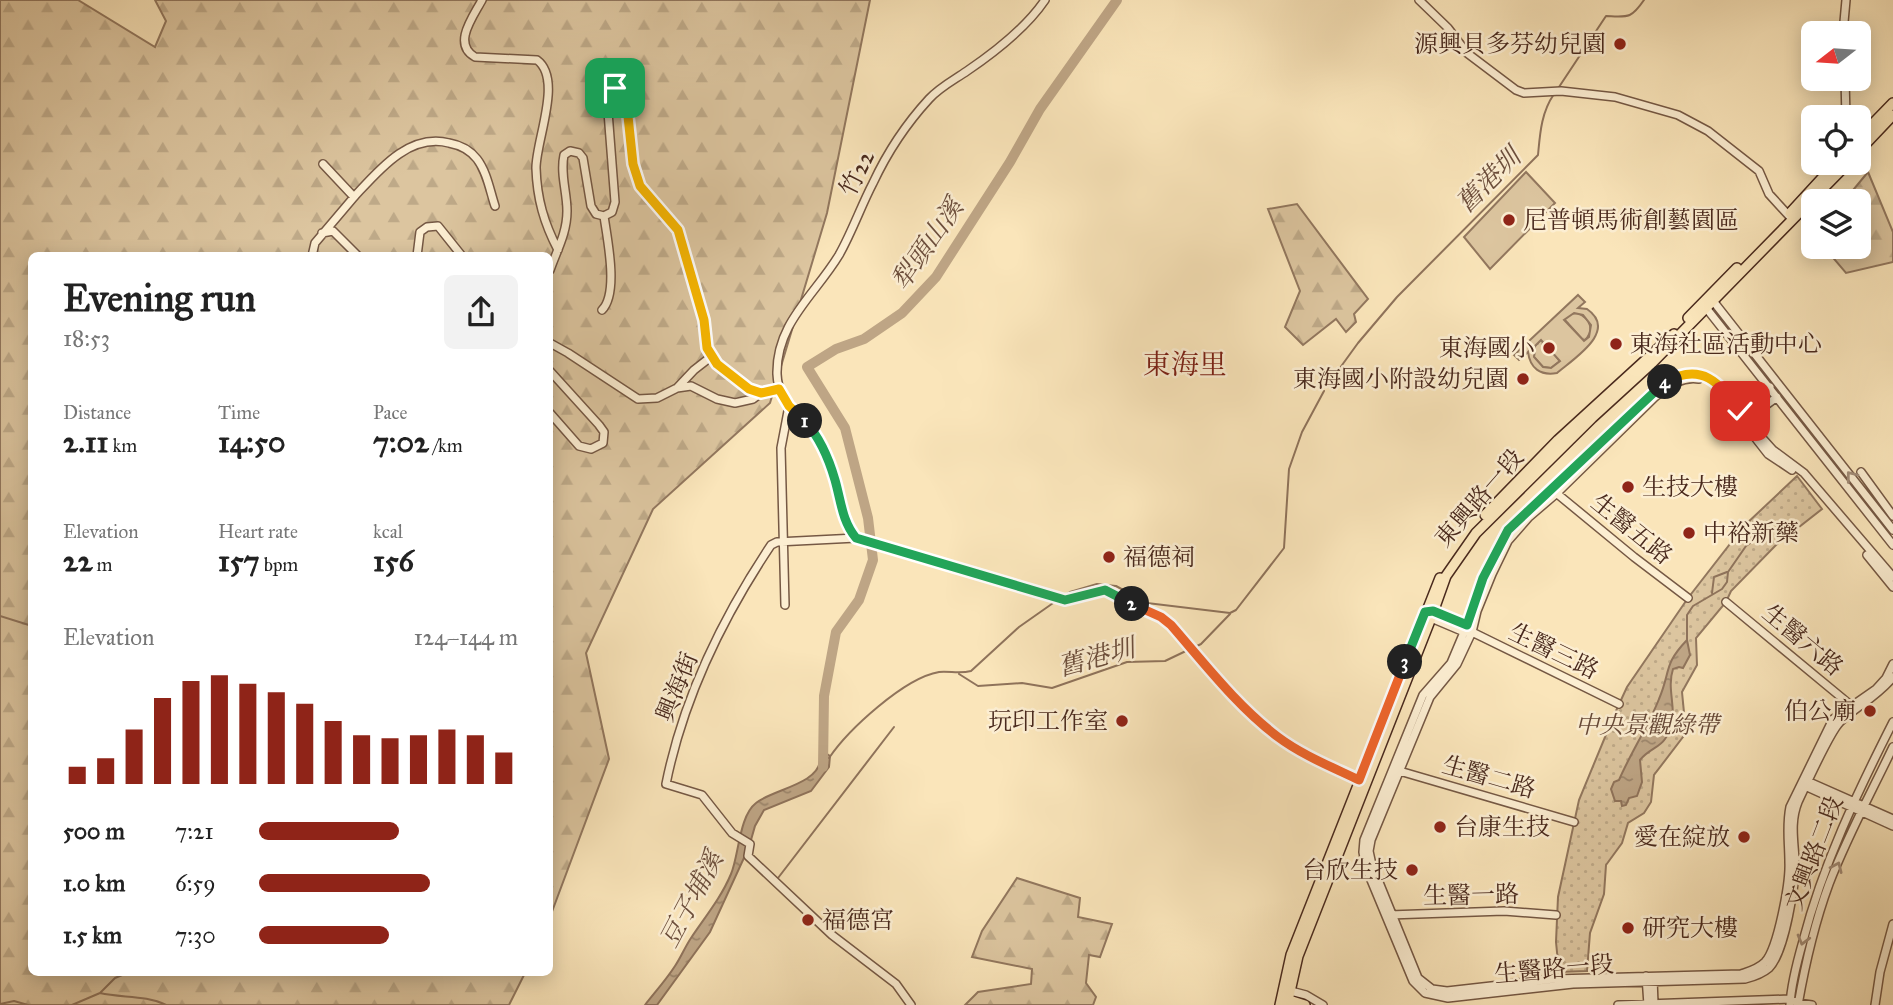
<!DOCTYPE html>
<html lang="en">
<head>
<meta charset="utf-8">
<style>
  :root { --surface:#fff; --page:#f2f2f2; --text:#222; --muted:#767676; --accent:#8f2418 }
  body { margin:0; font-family:"IM FELL Great Primer","Noto Serif TC",serif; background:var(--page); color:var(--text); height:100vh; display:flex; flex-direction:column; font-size:26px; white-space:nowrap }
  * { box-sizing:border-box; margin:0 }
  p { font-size:23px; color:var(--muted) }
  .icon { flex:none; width:38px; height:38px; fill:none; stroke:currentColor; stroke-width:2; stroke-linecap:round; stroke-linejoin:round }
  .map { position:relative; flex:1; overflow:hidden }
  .sheet { position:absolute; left:28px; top:252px; width:525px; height:724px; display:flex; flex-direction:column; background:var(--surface); border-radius:10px; box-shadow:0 4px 18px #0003 }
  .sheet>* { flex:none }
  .needle { width:46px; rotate:253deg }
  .tools { position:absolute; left:1801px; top:21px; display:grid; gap:14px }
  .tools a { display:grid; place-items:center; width:70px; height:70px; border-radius:10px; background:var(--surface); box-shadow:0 4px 18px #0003; font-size:35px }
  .pin { position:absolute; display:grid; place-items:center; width:60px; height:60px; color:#fff; margin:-30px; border-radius:14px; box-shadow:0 4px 10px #0006 }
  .km { position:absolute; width:35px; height:35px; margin:-18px; border-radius:50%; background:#222; color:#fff; font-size:19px; line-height:35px; text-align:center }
  .round { display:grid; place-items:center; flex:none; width:74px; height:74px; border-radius:10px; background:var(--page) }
  .overview { display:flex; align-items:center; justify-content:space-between; height:119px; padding:0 35px }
  h1 { font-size:38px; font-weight:700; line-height:52px }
  .figures { display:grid; grid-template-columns:repeat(3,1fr); gap:10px; height:119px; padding:7px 35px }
  .figures div { display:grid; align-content:center }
  .figures b { font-size:30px; font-weight:700 }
  .figures small { font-size:19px; font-weight:400 }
  .figures p { font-size:19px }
  .chart { height:196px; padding:14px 35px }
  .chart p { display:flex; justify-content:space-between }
  .chart svg { width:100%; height:126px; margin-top:7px; stroke:var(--accent); stroke-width:6 }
  ul { padding:0 35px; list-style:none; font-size:23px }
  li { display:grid; grid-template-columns:112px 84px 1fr; align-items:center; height:52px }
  li i { height:18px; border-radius:9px; background:var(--accent) }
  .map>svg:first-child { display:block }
</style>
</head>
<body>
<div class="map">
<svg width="1893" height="1005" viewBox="0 0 1893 1005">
  <defs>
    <pattern id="grass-tufts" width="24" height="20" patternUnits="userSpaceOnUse" patternTransform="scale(1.75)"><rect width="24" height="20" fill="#dcc59f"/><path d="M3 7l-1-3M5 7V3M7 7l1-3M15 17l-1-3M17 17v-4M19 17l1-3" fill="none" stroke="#bea988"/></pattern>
    <pattern id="forest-firs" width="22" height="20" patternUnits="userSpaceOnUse" patternTransform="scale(1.75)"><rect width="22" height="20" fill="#dcc59f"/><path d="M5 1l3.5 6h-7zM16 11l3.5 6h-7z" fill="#bea988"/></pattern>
    <pattern id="park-dots" width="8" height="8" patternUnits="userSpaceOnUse" patternTransform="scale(1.75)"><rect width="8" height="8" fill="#dcc59f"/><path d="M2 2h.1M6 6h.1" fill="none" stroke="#bea988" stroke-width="1.8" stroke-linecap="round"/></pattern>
    <pattern id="water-ripples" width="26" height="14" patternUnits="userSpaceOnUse" patternTransform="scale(1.75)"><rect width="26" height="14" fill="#bea585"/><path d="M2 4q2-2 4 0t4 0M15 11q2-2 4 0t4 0" fill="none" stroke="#9c866c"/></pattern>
  </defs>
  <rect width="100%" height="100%" fill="#fae5ba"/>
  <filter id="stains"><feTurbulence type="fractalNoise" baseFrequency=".00286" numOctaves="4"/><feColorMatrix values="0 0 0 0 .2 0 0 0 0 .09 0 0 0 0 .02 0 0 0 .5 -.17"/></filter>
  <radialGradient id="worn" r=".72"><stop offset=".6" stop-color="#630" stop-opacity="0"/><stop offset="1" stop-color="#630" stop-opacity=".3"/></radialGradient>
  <path fill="url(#grass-tufts)" stroke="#92775e" stroke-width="2" d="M1578 313C1591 319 1595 331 1584 341L1564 319 1570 314Z
    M1541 339 1560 361 1551 368 1543 367 1534 357 1535 346Z"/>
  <path fill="url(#forest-firs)" stroke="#92775e" stroke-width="2" d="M0 0H78L155 47 166 21 155 0H870L827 213 770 403 653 509 586 653 609 759 550 917V256H32V973H525L509 1005H0Z
    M1868 172 1893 232V262L1846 273 1824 247H1858V201H1844Z
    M1297 204 1368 299 1354 314 1356 322 1346 332 1336 319 1303 345 1285 327 1300 291 1268 209Z
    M1017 878 1080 898 1078 917 1112 924 1100 957 1089 955 1086 983 1096 997 1093 1005H965L978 992 1031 984 1032 969 972 957 982 931Z"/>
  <path fill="url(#park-dots)" stroke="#92775e" stroke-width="2" d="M1797 476 1822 509 1776 545 1731 591 1726 602 1696 638 1697 665 1682 692 1686 733 1654 775 1651 802 1644 813 1628 823 1622 843 1606 865 1604 894 1590 933 1587 971 1559 972 1556 942 1558 897 1579 800 1615 713 1627 687 1688 598 1744 526Z"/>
  <path fill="#dcc59f" stroke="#92775e" stroke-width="2" fill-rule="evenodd" d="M1526 172 1555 203 1490 269 1464 237Z
    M1578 295 1585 302 1578 308 1587 309C1619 331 1573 359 1557 373 1540 376 1530 368 1528 352L1519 360 1514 355ZM1574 313 1583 315 1591 325 1589 337 1584 341 1564 320ZM1541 340 1560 361 1551 368 1543 367 1534 357 1535 346Z"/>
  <path fill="url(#water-ripples)" stroke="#8f735b" stroke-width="2" d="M1687 640 1690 655 1683 668 1679 667 1673 669C1665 693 1682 716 1665 739 1659 748 1649 749 1640 760L1642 782 1637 796 1629 798 1626 805 1622 806 1621 801H1615L1611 789 1614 782 1619 780C1631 752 1648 727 1659 699 1671 671 1663 665 1687 640Z
    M827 754 830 756 829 767 811 791 764 810 755 826 749 847 710 932 657 1005H645C655 992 666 980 675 966 681 957 685 947 691 938 705 917 721 898 731 874 739 855 739 816 756 803 771 790 819 784 820 760Z"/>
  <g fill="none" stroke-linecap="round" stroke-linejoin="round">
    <path stroke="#8f735b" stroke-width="2" d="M1557 90 1606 16C1628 17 1631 19 1644 0
      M1329 383 1358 343 1397 297 1538 155C1540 134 1541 113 1554 94
      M1712 593 1714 577 1727 572
      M1064 596 1070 592 1097 584 1116 586 1147 603 1230 613 1236 610 1284 548 1289 469 1302 432 1324 391
      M0 616 32 626
      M1687 640V615L1693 606 1722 589 1727 582 1728 572 1746 546 1753 541
      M1193 648 1201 644 1230 614
      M959 674 978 686 1022 683 1052 688 1127 662 1165 661 1188 650
      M829 758C848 730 904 678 939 672 950 671 960 674 971 671L1019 627 1056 601
      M778 878 894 727
      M100 993C122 998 146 995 166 1005
      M0 1004 14 1001 28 1005
      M72 1005 100 993 115 978 127 973"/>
    <path stroke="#bea585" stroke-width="10" d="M823 767 824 696 836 632 859 600 873 560 868 518 845 428 807 367 836 349 864 339 902 313 936 277 1010 162 1040 109 1117 0"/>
    <defs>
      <path id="minor" d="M482 0C473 17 452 44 475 57L537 60C563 79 536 140 536 168 537 199 544 223 558 250
        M1419 0 1448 28 1467 53 1516 90 1524 93 1561 91 1615 97 1678 115 1708 131 1759 171 1769 194 1791 218
        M1843 33 1846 0
        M1845 79 1846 117
        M354 197C379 170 409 133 449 143 460 145 470 150 477 159 487 172 490 191 495 206
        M322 233 333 231 358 256
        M312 256 315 243 354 197 323 164
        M417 256 420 232 427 227 438 226 462 256
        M550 270C557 250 567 233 567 211 567 192 560 174 564 155L570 151 579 153 583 158 591 206 596 214 604 216 612 212 615 202 607 99 608 92 615 88 622 89 626 97 633 164 641 186 678 230 704 320 707 348 717 364 735 379 749 389 761 393
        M1710 297 1893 530
        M1703 304 1893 545
        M602 310C619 293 607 238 604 216
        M550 343 568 353 638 399 657 398 677 388 691 386 717 399 735 403 753 399 761 393 779 389
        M550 371 599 425 604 432 603 443 591 449 579 446 550 413
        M1699 379C1681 376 1668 387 1655 397L1557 493 1529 517 1508 541 1492 574 1477 611 1472 632 1457 664 1430 697 1371 840 1369 851 1372 865 1418 978 1432 989 1447 991 1554 979 1741 974C1750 971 1758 969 1765 962 1778 948 1790 882 1789 862 1789 843 1786 826 1790 807L1833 719 1876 689 1886 678 1893 664
        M677 388 694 370 712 356
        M1718 390 1768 454 1792 470
        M1740 414V411L1770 387
        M1743 419 1746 420 1777 397
        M1861 472 1893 516
        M1555 492 1634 557 1688 598
        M856 538C835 513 839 477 823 449 820 443 817 436 813 430 798 409 778 403 777 374 776 323 815 295 839 255 852 232 861 206 873 183 887 153 906 124 929 99 940 87 954 80 967 71 995 52 1026 28 1045 0
        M1867 555 1893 587
        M1893 577 1804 473 1773 450 1746 420 1724 389 1706 376 1690 373 1665 382 1508 530 1483 578 1467 625 1451 663 1423 695 1364 840 1363 852 1366 868 1413 981 1425 993 1448 998 1573 984 1745 979C1753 977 1762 974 1769 968 1785 952 1796 883 1795 860 1794 840 1790 822 1798 802 1805 787 1830 732 1840 722 1857 706 1878 696 1893 677
        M1726 602 1853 707
        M785 605 781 448 789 406
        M1431 611 1467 625 1470 629
        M1427 615 1431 618 1464 632H1472L1619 704
        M1396 770 1574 822
        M1807 781 1893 819
        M1805 786 1893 826
        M1389 915 1504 911 1556 915
        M1646 976 1648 1005
        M1653 978 1654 1004
        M1287 990 1306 995 1323 1005
        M911 1005 896 984 832 935 748 856 750 844 732 833 702 795 666 784C683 699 723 617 771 545L777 542 856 538 1065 600 1105 590 1161 617 1171 625C1225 689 1280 755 1363 781
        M1618 1005 1790 999 1798 1003 1812 1005
        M1790 1005C1791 984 1797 962 1803 941 1823 864 1857 793 1893 722
        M1798 1005C1805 965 1815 922 1829 884 1847 837 1871 793 1893 747
        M1875 1005 1880 972 1893 924"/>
      <path id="major" d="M1858 139 1893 103
        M1858 152 1893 115
        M1790 213 1836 163
        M1688 318 1737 268
        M1485 515 1558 440 1674 334
        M1283 998 1305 1005
        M1280 1005 1291 955 1440 578
        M1287 1005 1298 956 1431 618 1446 576 1476 533 1592 418 1650 365 1848 163"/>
    </defs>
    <use href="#minor" stroke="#755844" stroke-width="10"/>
    <use href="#major" stroke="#49291d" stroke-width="12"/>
    <use href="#minor" stroke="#fceed2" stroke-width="7"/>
    <use href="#major" stroke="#fae5ba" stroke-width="9"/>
  </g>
  <defs><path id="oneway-chevron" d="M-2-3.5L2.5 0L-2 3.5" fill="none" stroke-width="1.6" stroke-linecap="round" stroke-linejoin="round" transform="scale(1.75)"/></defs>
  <g stroke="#a28c78">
    <use href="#oneway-chevron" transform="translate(1851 476) rotate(-128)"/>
    <use href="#oneway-chevron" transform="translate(1837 867) rotate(-66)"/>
    <use href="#oneway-chevron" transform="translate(1803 940) rotate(105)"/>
  </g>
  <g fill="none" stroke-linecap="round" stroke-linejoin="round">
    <defs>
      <path id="split-1" d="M615 88 622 89 626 97 633 164 640 186 678 230 704 320 707 348 717 364 749 389 761 393 779 389 789 406 805 421"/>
      <path id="split-2" d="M805 421C820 438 829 459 835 480 841 501 842 521 856 538L1065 600 1105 590 1132 604"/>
      <path id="split-3" d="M1132 604 1161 617 1171 625C1205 664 1237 706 1278 737 1302 755 1332 767 1359 780L1405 662"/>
      <path id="split-4" d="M1405 662 1425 612 1433 611 1467 625 1483 578 1508 530 1665 382"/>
      <path id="split-5" d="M1665 382C1702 362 1719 382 1740 411"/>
    </defs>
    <use href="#split-1" stroke="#fff" stroke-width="14"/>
    <use href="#split-2" stroke="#fff" stroke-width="14"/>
    <use href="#split-3" stroke="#fff" stroke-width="14"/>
    <use href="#split-4" stroke="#fff" stroke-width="14"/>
    <use href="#split-5" stroke="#fff" stroke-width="14"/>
    <use href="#split-1" stroke="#f5b400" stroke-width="9"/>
    <use href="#split-2" stroke="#22a559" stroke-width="9"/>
    <use href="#split-3" stroke="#f0652b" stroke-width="9"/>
    <use href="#split-4" stroke="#22a559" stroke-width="9"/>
    <use href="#split-5" stroke="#f5b400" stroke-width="9"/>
  </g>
  <g fill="#8f2418" stroke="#fceed2" stroke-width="2.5">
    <circle cx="1620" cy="44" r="7"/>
    <circle cx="1509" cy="220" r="7"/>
    <circle cx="1616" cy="344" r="7"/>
    <circle cx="1549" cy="348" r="7"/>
    <circle cx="1523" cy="379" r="7"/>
    <circle cx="1628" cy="487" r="7"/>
    <circle cx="1689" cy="533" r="7"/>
    <circle cx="1109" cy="557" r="7"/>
    <circle cx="1870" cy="711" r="7"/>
    <circle cx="1122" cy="721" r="7"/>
    <circle cx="1440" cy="827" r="7"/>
    <circle cx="1744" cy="837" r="7"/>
    <circle cx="1412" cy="870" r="7"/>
    <circle cx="808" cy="920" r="7"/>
    <circle cx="1628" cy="928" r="7"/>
  </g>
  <g text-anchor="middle" stroke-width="5" stroke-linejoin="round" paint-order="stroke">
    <g font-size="24" fill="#49291d" stroke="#fceed2" text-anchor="start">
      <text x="1606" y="52" text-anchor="end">源興貝多芬幼兒園</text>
      <text x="1523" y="228">尼普頓馬術創藝園區</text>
      <text x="1630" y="352">東海社區活動中心</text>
      <text x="1535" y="356" text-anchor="end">東海國小</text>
      <text x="1509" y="387" text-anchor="end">東海國小附設幼兒園</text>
      <text x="1642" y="495">生技大樓</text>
      <text x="1703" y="541">中裕新藥</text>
      <text x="1123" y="565">福德祠</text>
      <text x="1856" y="719" text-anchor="end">伯公廟</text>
      <text x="1108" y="729" text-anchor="end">玩印工作室</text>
      <text x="1454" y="835">台康生技</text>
      <text x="1730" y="845" text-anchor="end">愛在綻放</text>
      <text x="1398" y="878" text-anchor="end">台欣生技</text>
      <text x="822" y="928">福德宮</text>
      <text x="1642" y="936">研究大樓</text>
    </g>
    <g font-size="24" fill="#49291d" stroke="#fceed2">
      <text transform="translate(857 173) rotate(-63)" y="8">竹22</text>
      <text transform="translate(1479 498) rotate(-49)" y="8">東興路一段</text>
      <text transform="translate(1632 529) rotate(39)" y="8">生醫五路</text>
      <text transform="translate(1803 640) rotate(40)" y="8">生醫六路</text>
      <text transform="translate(1554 651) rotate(26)" y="8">生醫三路</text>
      <text transform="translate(677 687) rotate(-68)" y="8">興海街</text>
      <text transform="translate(1489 777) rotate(16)" y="8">生醫二路</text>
      <text transform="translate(1814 853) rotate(-69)" y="8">文興路二段</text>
      <text transform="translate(1471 895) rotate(-1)" y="8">生醫一路</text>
      <text transform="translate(1554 969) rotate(-5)" y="8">生醫路一段</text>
    </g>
    <g font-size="24" font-style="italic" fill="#664837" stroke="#fceed2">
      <text x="1647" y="733">中央景觀綠帶</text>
    </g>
    <g font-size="26" font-style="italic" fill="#6c4e3c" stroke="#fceed2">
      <text transform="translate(1488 180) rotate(-45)" y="9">舊港圳</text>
      <text transform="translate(927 244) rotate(-55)" y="9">犁頭山溪</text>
      <text transform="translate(1096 657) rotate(-15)" y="9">舊港圳</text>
      <text transform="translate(691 899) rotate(-62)" y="9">豆子埔溪</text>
    </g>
    <g font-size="28" fill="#7a1f14" stroke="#fceed2">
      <text x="1185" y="374">東海里</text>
    </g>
  </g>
  <rect width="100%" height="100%" filter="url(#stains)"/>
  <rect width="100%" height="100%" fill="url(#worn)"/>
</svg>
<div class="tools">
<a><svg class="needle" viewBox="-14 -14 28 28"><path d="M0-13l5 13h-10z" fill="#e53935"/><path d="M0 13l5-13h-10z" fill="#767676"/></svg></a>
<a><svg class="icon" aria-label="locate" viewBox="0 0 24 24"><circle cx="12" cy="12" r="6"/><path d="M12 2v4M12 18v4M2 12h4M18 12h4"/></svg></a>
<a><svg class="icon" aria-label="layers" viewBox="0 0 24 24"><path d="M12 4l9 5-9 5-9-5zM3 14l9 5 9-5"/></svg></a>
</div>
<div class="pin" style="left:615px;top:88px;background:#1e9e55"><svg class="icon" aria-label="arrive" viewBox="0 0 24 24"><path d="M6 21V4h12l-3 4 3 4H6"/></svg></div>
<div class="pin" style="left:1740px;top:411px;background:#d93025"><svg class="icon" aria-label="check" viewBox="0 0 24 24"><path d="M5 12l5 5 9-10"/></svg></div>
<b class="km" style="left:805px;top:421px">1</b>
<b class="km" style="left:1132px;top:604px">2</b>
<b class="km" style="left:1405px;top:662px">3</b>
<b class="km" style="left:1665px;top:382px">4</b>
<section class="sheet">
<div class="overview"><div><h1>Evening run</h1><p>18:53</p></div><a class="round"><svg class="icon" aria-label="share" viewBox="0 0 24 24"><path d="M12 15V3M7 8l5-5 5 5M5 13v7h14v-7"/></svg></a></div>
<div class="figures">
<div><p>Distance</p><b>2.11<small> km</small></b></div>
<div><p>Time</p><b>14:50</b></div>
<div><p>Pace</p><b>7:02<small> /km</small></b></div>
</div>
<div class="figures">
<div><p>Elevation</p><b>22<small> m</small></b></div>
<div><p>Heart rate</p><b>157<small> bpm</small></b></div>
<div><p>kcal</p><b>156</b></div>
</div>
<div class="chart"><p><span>Elevation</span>124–144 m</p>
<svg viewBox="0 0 160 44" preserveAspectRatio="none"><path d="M5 44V38M15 44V35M25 44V25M35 44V14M45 44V8M55 44V6M65 44V9M75 44V12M85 44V16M95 44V22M105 44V27M115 44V28M125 44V27M135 44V25M145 44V27M155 44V33"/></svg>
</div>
<ul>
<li><b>500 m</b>7:21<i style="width:54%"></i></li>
<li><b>1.0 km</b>6:59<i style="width:66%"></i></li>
<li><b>1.5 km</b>7:30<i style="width:50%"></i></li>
</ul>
</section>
</div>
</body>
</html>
